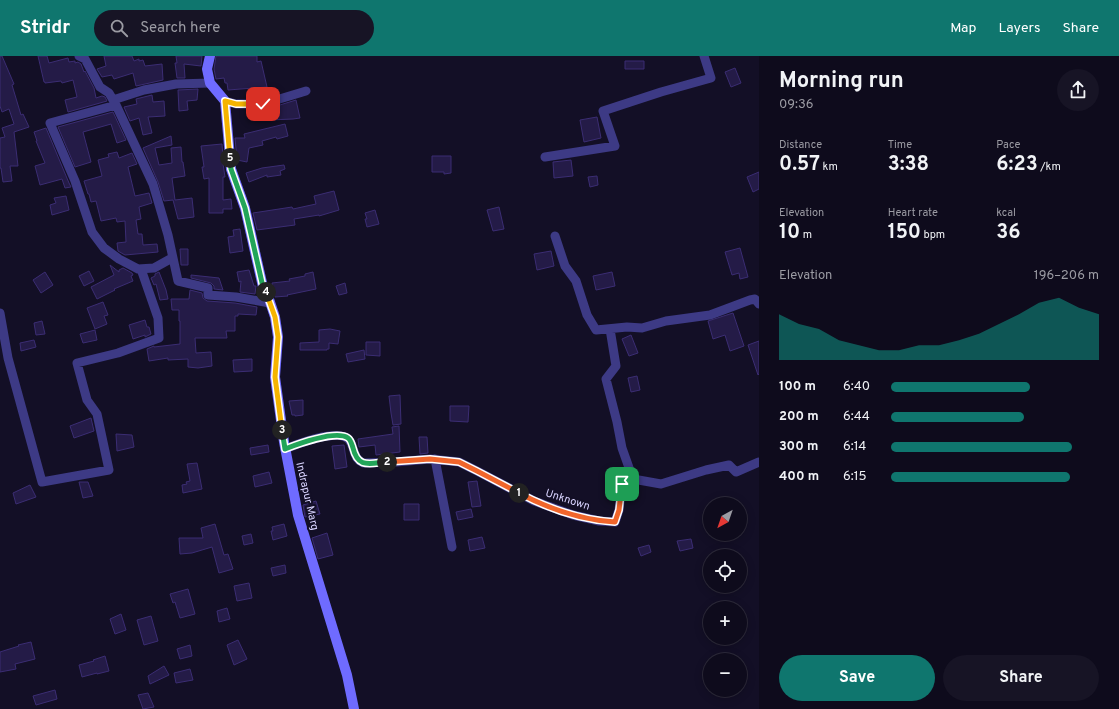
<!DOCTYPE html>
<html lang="en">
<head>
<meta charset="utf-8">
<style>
  :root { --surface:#0e0b1c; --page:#171425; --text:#f1f3f6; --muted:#9b9ba3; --line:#2e2b3b; --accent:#0f766e }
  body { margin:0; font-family:Overpass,sans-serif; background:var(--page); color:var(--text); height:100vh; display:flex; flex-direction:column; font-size:15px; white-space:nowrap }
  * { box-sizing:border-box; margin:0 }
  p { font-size:13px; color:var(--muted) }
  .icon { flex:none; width:22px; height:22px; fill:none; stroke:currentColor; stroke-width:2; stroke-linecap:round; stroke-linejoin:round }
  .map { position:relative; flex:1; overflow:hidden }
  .panel { display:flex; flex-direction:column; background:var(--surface); width:360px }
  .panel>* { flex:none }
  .needle { width:26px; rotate:220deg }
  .fabs { position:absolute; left:703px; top:441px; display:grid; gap:8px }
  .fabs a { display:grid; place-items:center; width:44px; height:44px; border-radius:50%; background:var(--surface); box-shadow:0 2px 10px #0003,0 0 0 1px var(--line); font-size:20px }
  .pin { position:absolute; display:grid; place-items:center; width:34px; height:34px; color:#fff; margin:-17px; border-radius:8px; box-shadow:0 2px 6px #0006 }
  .km { position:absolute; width:20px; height:20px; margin:-10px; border-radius:50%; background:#222; color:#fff; font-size:11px; line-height:20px; text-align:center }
  .round { display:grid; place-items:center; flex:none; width:42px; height:42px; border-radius:21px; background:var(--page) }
  .head { display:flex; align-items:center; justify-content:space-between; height:68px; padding:0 20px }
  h1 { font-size:22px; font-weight:700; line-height:30px }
  .stats { display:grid; grid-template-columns:repeat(3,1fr); gap:6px; height:68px; padding:4px 20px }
  .stats div { display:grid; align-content:center }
  .stats b { font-size:20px; font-weight:700 }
  .stats small { font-size:11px; font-weight:400 }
  .stats p { font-size:11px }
  .chart { height:112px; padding:8px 20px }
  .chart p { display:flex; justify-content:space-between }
  .chart svg { width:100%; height:72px; margin-top:4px; fill:var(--accent); opacity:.7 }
  .cta { display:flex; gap:8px; margin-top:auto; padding:8px 20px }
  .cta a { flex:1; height:46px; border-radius:24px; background:var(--accent); color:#fff; font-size:16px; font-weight:700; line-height:46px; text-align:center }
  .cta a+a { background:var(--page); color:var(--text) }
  ul { padding:0 20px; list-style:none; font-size:13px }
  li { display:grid; grid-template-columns:64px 48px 1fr; align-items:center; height:30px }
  li i { height:10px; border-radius:5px; background:var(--accent) }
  header { display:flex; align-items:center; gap:24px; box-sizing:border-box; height:56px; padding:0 20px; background:var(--accent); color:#fff }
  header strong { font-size:19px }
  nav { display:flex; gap:22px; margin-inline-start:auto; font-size:14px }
  .search { width:280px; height:36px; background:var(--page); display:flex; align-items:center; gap:10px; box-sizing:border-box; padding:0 14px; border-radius:22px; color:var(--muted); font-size:15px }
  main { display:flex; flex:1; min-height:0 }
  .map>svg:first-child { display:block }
</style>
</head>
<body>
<header>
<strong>Stridr</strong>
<div class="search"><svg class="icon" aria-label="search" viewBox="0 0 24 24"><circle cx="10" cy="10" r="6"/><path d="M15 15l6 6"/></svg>Search here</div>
<nav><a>Map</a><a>Layers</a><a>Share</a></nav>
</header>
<main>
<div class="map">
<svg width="759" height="653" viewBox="0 0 759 653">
  <rect width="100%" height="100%" fill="#130f26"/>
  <path fill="#241b47" stroke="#3b2d73" d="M0 0H2L14 28 12 29 21 59 23 58 29 71 14 76 18 110H10L12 125 3 126 1 112H0V82L5 81 2 72 14 68 9 53 2 56 0 50Z
    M38 0H47L49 7 68 2 69 6 75 5V7L78 6 81 8 84 16 85 15 94 32 96 42 102 40 105 41 107 45 68 56 65 44 77 41 73 24 62 27 61 25 45 27V26H44Z
    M104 0H132L134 5 139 3V5L143 4 145 10 162 8 163 24 136 30 133 17 114 23 112 19 102 21 97 13 106 10Z
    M176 0H202L201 10 184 8 185 22H177L175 7H177Z
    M216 0H257V6L261 5 267 31 228 34 227 27H225L224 22 216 23 214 13Z
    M625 5H644V13H625Z
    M735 12 741 27 731 31 725 16Z
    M198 33 197 44 187 45 188 54 179 55 178 34Z
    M152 39 153 46 164 45 165 60 148 61 152 77 143 79 139 62 130 65 124 51 137 48 136 43Z
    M296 44 300 62 293 63 269 64 267 53Z
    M113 56 126 84 117 87 111 68 83 76 91 106 75 111 58 71Z
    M597 61 601 82 584 86 580 64Z
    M285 68 288 80 277 83 276 81 262 85 263 89 249 92 247 106 237 104 235 82H245L244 78Z
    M46 72 69 127 71 131 65 132 62 123 40 129 35 110 45 107 36 85H37L34 76Z
    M171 80 172 89 155 92 159 109 172 107 171 92 181 91 182 106H183L185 120 172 122 175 144 192 142 194 161 178 163 173 144 164 145 158 126 143 92Z
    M222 88 223 101H222L225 121H223V144L231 143 232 153H223V157H209V122L204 123 202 111H204L201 90Z
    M117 96 119 102 132 97 137 108 128 111 135 140 149 137 152 147 139 151 141 163 136 164 138 178H142L143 189 157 188 158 196 125 199 118 195 117 187 126 186 125 165 117 166 116 162 101 165 96 145 91 146 89 138H88L84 125 102 120 98 104 109 101 108 98Z
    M432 100H451V117L444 118V116H432Z
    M571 104 573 120 554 122 553 106Z
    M284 109 285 113 280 115 281 119 267 121V119L249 126 246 117 262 112Z
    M759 116V133L753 136 747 121Z
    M597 120 598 129 590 131 588 121Z
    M334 135 339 154 319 160V159L294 163 295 169 257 174 253 157 292 151 293 153 316 148 314 140Z
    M66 140 69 154 52 159 50 149 56 147 54 142Z
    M499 151 504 173 493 175 487 154Z
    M375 154 379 168 367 171 365 163H367L365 157Z
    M240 173 243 195 230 197 228 181 234 180 233 174Z
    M740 192 748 221 740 223 739 217 732 219 725 196Z
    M180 193H188V209H181Z
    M551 195 554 210 537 214 534 198Z
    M110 209 119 216V214L123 212 132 217 133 219 131 220 133 225 114 233 115 234 97 243 91 231 114 219Z
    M249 214 254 230H256L255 238 240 236 241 225 239 226 237 216Z
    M89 215 94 225 84 230 79 220Z
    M45 216 53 229 41 237 33 224Z
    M159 216 166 234 168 243 160 244 156 228 154 229 151 222 155 220V218Z
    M313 216 316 233 287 239 288 240 275 241 273 234 272 227 290 225 289 223 305 220V218Z
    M612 216 615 230 596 234 593 220Z
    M191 219 219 222 223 234 214 233V230L211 227 191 222Z
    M345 227 347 237 339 239 336 230Z
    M190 234 202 237 203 242 207 245 235 247 257 251 256 259 238 258V260H235V275H226L227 282H195L196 297 211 296 212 310 198 312 188 311V303L168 304V302L149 305 147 293 154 290V291L180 288V265H179V254H172L171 243H189Z
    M103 246 108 259 104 260 107 268 95 273 87 252Z
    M733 257 744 290 730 295 725 279 713 283 708 265Z
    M145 264 147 271H149L151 278 145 281V279L133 283 129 269Z
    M42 265 45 278 36 279 34 267Z
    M330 273 340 275 338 288 329 287V293H327V294H300V287L319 286V274Z
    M95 274 97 284 83 287 80 278Z
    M631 279 638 297 629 300 622 283Z
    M34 284 36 291 21 295 20 287Z
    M759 285V318L758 319 748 289Z
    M366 286H380V300L366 299Z
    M364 294 365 303 348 306 346 298Z
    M252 303V315L234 316 233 304Z
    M637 320 640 334 631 336 628 322Z
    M400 339 401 368 393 369 391 357 389 340Z
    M303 344V359L295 360V359H292L289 345Z
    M450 350H469L468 366 450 365Z
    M91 362 94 375 74 382 70 370Z
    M399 370 400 396 376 399 375 389 359 391 358 383 393 378 392 371Z
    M116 378 132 379 134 391 117 395Z
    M419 381H427L428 397 420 398Z
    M268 389 269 396 251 399 250 392Z
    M344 389 347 411 335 413 332 390Z
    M197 407 202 433 183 437 182 429 187 428 186 426 190 425 187 408Z
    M269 416 272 427 255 431 253 420Z
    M477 425 481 450 472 451 468 426Z
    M79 426H88L93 440 83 442Z
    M30 429 36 441 16 448 13 437Z
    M316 445 320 458 305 461 303 449Z
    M404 448H419V464H404Z
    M471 453 473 461 458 464 456 456Z
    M215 468 224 499 228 498 233 513 219 517 212 491 192 497 180 498 179 482H203L201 472Z
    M284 468 287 480 273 484 271 475H273L272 471Z
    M327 477 333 499 318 503 312 482Z
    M251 478 253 487 244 489 242 480Z
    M482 481 485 492 470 495 468 484Z
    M691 483 693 492 680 495 677 485Z
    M649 489 651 496 641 500 638 492Z
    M285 509 286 517 273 520 271 512Z
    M249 527 252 542 237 545 234 530Z
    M188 533 195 558 180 562 175 546 173 547 170 538Z
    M227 552 230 563 219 566 217 555Z
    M121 558 126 574 115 578 110 563Z
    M151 560 158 585 144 589 137 564Z
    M238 584 247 603 234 609 227 589Z
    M31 586 35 603 15 608 16 613 0 616V596L19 590 18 589Z
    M190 589 192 600 180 603 177 593Z
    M105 600 109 615 97 618V617L82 621 79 609 94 605 93 604Z
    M164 610 169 619 150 628 148 620Z
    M190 613 193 624 176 627 174 617Z
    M55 634 57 643 36 649 33 640Z
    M148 637 154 651 143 653 138 639Z"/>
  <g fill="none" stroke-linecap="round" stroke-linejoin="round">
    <path stroke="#3d3a85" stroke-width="9" d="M79 0 85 3 100 31 109 37 116 49 153 128 168 179 178 225 208 232V239L236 241 270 247
      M113 44 144 34 176 28 210 27
      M225 45 236 48H263L306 35
      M116 49 50 67 75 125 92 176 104 192 119 203 138 213 154 212 172 202
      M545 101 615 90 603 55 661 36 711 22 704 0
      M555 180 565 210 576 225 587 259 596 274 627 271 642 272 666 265 710 259 750 244 755 243 759 248
      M0 257 8 302 42 426 109 414 97 358 87 344 77 307 118 297 159 282 158 262 141 213
      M610 273 616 310 606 323 617 366 622 392 633 423
      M285 393C298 388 344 369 351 387 355 395 354 403 363 407L396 406 430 403 459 406 477 415 534 445 573 459 599 465 615 466 619 454 622 428 633 423 661 428 706 414 729 409 736 416 759 406
      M435 403 452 491"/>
    <path stroke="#6f6bff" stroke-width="10" d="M210 0 207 13 210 27 225 45 231 113 245 152 263 231 267 237 275 261 278 281 275 321 284 386 298 459 347 619 354 653"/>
  </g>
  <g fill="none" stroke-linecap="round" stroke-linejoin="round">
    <defs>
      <path id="split-1" d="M519 437C549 453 582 464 615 466L619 454 622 428"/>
      <path id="split-2" d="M387 406 430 403 459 406 477 415 519 437"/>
      <path id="split-3" d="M282 374 285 393C298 388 336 374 348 382 351 384 352 389 353 392 358 413 370 407 387 406"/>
      <path id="split-4" d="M266 236 275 261 278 281 275 321 282 374"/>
      <path id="split-5" d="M230 102 231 113 245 152 263 231 266 236"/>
      <path id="split-6" d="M230 102 225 45 236 48H263"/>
    </defs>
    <use href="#split-1" stroke="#fff" stroke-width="8"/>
    <use href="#split-2" stroke="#fff" stroke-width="8"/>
    <use href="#split-3" stroke="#fff" stroke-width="8"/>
    <use href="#split-4" stroke="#fff" stroke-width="8"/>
    <use href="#split-5" stroke="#fff" stroke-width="8"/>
    <use href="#split-6" stroke="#fff" stroke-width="8"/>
    <use href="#split-1" stroke="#f0652b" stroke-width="5"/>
    <use href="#split-2" stroke="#f0652b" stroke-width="5"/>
    <use href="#split-3" stroke="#22a559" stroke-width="5"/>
    <use href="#split-4" stroke="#f5b400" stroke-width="5"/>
    <use href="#split-5" stroke="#22a559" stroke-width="5"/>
    <use href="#split-6" stroke="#f5b400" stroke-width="5"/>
  </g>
  <g text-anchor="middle" stroke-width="4" stroke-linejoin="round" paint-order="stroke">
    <g font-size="11" fill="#d9d4ff" stroke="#130f26">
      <text transform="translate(308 440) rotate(77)" y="4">Indrapur Marg</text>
      <text transform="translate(568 443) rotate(18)" y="4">Unknown</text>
    </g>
  </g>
</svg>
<div class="fabs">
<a><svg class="needle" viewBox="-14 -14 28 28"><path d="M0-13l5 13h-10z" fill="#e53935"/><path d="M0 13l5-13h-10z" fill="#9b9ba3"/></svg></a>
<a><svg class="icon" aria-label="locate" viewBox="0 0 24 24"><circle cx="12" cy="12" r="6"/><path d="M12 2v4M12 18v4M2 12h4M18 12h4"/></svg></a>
<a>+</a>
<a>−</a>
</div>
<div class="pin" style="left:622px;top:428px;background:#1e9e55"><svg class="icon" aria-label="arrive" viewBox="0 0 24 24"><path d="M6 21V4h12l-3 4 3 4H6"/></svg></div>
<div class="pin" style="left:263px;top:48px;background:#d93025"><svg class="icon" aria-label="check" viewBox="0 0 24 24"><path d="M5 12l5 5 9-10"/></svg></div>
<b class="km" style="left:519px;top:437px">1</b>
<b class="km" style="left:387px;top:406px">2</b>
<b class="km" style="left:282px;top:374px">3</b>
<b class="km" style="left:266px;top:236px">4</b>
<b class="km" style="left:230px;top:102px">5</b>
</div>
<section class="panel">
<div class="head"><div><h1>Morning run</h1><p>09:36</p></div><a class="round"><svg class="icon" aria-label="share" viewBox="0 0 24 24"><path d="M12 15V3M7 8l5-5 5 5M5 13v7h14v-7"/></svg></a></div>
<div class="stats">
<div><p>Distance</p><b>0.57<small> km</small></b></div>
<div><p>Time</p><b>3:38</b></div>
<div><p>Pace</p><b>6:23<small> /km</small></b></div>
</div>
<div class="stats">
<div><p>Elevation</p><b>10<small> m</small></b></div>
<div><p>Heart rate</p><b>150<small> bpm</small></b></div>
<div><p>kcal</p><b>36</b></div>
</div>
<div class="chart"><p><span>Elevation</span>196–206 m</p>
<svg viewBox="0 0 160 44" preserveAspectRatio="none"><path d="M0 44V16L10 22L20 25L30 32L40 35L50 38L60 38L70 35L80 35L90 32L100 28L110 22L120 16L130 9L140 6L150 12L160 16V44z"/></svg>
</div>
<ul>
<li><b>100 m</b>6:40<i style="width:67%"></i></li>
<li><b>200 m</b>6:44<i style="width:64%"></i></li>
<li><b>300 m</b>6:14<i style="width:87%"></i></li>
<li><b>400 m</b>6:15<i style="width:86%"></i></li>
</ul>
<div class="cta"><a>Save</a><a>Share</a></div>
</section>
</main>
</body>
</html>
